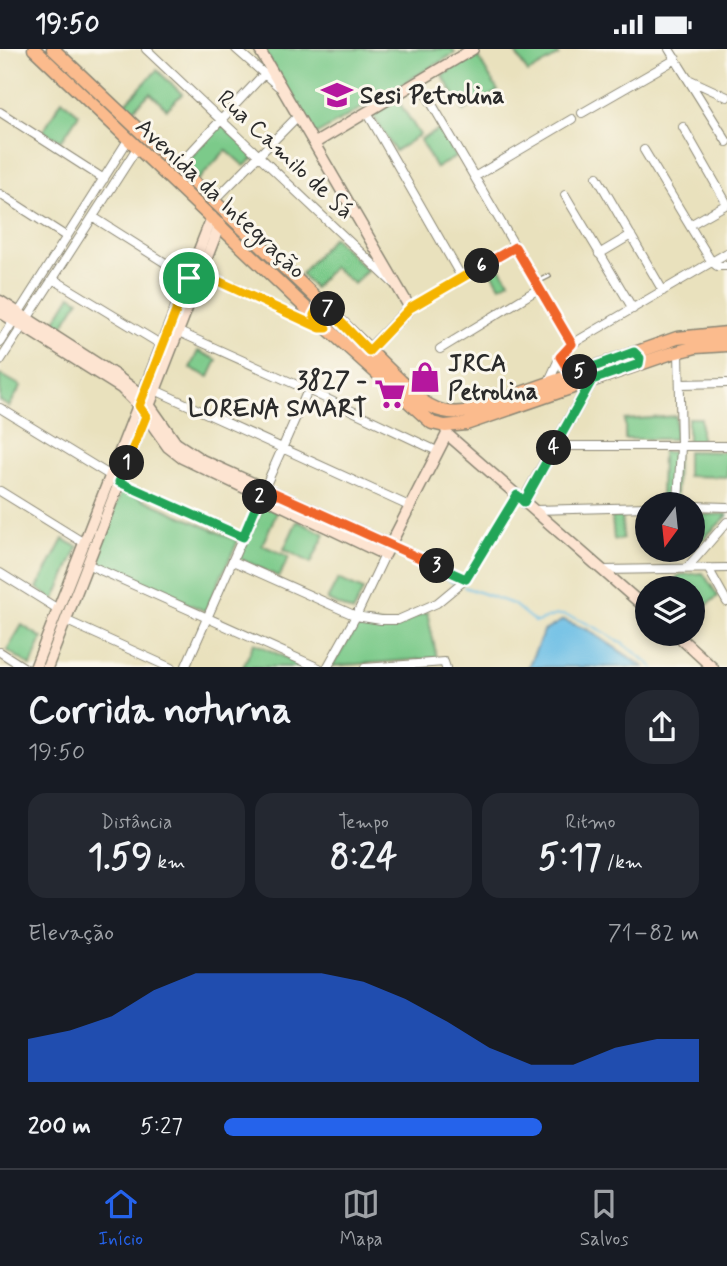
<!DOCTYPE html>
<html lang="pt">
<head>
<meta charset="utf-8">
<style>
  :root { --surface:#171b24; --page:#242831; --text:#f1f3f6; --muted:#9ea1a6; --line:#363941; --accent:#2563eb }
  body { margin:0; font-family:Mynerve,sans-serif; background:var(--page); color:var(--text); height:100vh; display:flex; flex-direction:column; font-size:26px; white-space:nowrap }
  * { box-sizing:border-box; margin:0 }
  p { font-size:23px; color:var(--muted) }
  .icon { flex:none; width:38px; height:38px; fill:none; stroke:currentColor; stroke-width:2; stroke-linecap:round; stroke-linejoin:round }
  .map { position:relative; height:618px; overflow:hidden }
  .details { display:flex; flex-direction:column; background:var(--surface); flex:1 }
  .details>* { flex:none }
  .needle { width:46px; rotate:195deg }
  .tools { position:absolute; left:635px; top:443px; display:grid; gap:14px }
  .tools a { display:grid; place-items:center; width:70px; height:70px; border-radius:50%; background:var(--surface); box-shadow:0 4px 10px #0003; font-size:35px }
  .pin { position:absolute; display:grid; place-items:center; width:60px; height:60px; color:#fff; margin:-30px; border:4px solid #fff; border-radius:50%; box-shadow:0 2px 7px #0007 }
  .km { position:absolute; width:35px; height:35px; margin:-18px; border-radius:50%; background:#222; color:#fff; font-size:19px; line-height:35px; text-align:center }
  .round { display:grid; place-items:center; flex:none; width:74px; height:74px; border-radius:28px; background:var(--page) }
  .summary { display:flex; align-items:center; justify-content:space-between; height:119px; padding:0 28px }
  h1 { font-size:38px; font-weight:800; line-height:52px }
  .metrics { display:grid; grid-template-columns:repeat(3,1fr); gap:10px; height:119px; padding:7px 28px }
  .metrics div { display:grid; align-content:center; border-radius:18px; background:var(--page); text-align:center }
  .metrics b { font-size:35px; font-weight:800 }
  .metrics small { font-size:19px; font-weight:400 }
  .metrics p { font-size:19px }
  .chart { height:196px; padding:14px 28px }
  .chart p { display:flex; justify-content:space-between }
  .chart svg { width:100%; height:126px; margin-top:7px; fill:var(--accent); opacity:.7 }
  ul { padding:0 28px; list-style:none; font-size:23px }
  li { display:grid; grid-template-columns:112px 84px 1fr; align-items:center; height:52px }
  li i { height:18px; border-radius:9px; background:var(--accent) }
  .status { display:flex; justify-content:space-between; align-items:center; height:49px; padding:0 35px; background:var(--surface); direction:ltr }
  .status svg { height:19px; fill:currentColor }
  .menu { display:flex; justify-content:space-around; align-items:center; height:98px; border-top:2px solid var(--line); background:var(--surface); font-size:19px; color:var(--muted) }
  .menu a { display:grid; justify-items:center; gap:4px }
  .menu .on { color:var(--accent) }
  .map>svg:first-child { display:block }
</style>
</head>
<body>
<div class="status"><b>19:50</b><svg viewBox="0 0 49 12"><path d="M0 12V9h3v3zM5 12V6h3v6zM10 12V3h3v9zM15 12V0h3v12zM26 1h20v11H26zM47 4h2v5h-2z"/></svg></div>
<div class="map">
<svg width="727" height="619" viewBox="0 0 727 619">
  <rect width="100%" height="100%" fill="#fbf7ec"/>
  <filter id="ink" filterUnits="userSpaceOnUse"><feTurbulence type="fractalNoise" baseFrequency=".0143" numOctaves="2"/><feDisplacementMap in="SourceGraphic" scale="14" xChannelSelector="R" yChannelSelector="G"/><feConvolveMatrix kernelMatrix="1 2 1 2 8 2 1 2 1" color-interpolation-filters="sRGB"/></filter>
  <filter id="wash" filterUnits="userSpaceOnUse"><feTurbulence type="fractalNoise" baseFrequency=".00686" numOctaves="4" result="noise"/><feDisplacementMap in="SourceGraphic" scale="28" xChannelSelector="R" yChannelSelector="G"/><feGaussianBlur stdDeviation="1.57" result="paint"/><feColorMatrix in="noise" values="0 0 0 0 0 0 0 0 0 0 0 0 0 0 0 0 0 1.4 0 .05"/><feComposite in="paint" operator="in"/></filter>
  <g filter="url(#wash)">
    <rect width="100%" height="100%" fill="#e9e1bd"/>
    <path fill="#7cca8a" stroke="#547a5a" stroke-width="2" d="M263 0H453L455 4 314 87Z
      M513 0H555L559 6 528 24Z
      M477 6 498 42 464 62 442 26Z
      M157 21 182 45 167 60 150 44 132 62 125 55Z
      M397 50 420 86 395 102 372 65Z
      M62 51 79 65 61 92 43 82Z
      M220 75 257 107 244 117 226 101 197 132 182 118Z
      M441 80 456 108 436 119 420 91Z
      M333 188 367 221 354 235 333 218 314 239 301 225Z
      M498 215 509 232 500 237 490 220Z
      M71 246 79 251 59 283 51 278Z
      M198 302 217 311 209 328 190 319Z
      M0 325 21 337 9 358 0 352Z
      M676 367 675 390H625V371Z
      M688 369H701V393H688Z
      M687 402 727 403V428L687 427Z
      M662 403H677L676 453H661Z
      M122 441 238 492 205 562 93 513Z
      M264 456 277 463 262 496 289 508 279 528 239 509Z
      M727 465V467L701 492 702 466Z
      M612 468H622L623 490 614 491Z
      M297 472 325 485 311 514 284 500Z
      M63 490 78 498 54 552 37 539Z
      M703 524 718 547 693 567V539H668L679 526Z
      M338 530 363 541 353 563 327 551Z
      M427 563 437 609 332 617 360 573 392 577Z
      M22 576 42 589 31 617 7 601Z
      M254 594 306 618H243Z"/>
    <path fill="#69bde5" stroke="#4a7488" stroke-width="2" d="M563 571 588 581 644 618H528L544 582Z"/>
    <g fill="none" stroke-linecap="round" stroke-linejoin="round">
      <path stroke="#69bde5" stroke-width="2" d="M405 511 455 534
        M464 538 513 555 535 573C544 572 551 565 561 566 587 569 635 601 654 619"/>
    </g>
  </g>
  <g filter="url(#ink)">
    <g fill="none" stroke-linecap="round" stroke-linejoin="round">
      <defs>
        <path id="lane" d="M537 233 549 227"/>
        <path id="street" d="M146 0 393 234
          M236 0 278 37
          M669 0 727 93
          M688 30 727 48
          M419 33 572 295
          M0 63 104 130
          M367 63 462 229
          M582 64 676 10
          M683 78 727 155
          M644 101 711 212 717 217H727
          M177 118 263 26
          M476 127 572 70
          M597 128 663 242
          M0 145 67 188
          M565 146 633 260
          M214 152 298 67
          M93 168 189 229
          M690 176 727 155
          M599 205 631 186
          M198 223 324 279
          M53 230 162 296
          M410 259 515 198
          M179 283 308 341 437 402
          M0 293 128 91
          M440 300 540 239
          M560 308 571 326
          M0 312 137 99
          M548 334 560 308 572 295 727 204
          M681 335 727 334
          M155 341 409 457
          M0 359 111 427
          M555 397H727
          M119 433 243 488
          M0 442 84 494
          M678 455 681 397 679 302
          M693 457 727 458
          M535 461 648 458
          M390 496 466 530
          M233 512 356 567 381 571H398L437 554 466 530 517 446
          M87 515 319 619
          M708 519 727 553
          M686 520 727 473
          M603 521 727 519
          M0 524 58 560
          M65 571 171 619
          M0 603 25 619
          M185 619 308 341
          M327 619 356 567 385 506
          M365 619 444 613 446 619"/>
        <path id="secondary" d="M259 0 410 259 369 301
          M315 94 473 0
          M0 252 115 326 143 347 176 394 202 411 390 496
          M0 263 121 339 139 357 168 398 182 409 385 506 447 385
          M446 380 447 385 648 561
          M524 452 592 331
          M675 584 713 619
          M35 619 212 168
          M47 619 220 175"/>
        <path id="primary" d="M34 0 327 279 432 374 445 377 466 375 669 305 696 298 727 296
          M53 0 310 243 417 348C434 362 451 367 473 361L677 289 727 284"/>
      </defs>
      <use href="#lane" stroke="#8a8674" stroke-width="6"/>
      <use href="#street" stroke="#8a8674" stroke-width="10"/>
      <use href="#secondary" stroke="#8a8674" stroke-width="13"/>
      <use href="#primary" stroke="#8a8674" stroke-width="15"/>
      <use href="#lane" stroke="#fff" stroke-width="3.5"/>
      <use href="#street" stroke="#fff" stroke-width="8"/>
      <use href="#secondary" stroke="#fde4d1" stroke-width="10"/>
      <use href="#primary" stroke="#fbbb8d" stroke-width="12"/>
    </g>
  </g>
  <g fill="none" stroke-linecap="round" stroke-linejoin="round" filter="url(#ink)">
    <defs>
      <path id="split-1" d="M127 414 146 367 139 357 189 229"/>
      <path id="split-2" d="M127 414 119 433 243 488 260 448"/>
      <path id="split-3" d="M260 448 264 439 437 517"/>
      <path id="split-4" d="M437 517 466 530 517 446 524 453 554 399"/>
      <path id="split-5" d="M554 399 592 331 639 315 640 309 634 303 580 323"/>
      <path id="split-6" d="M482 217 515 198 572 295 560 308 571 326 580 323"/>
      <path id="split-7" d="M328 260 369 302 410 259 482 217"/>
      <path id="split-8" d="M189 229 192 220 320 279H327L314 266 319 257H325L328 260"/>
    </defs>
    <use href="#split-1" stroke="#fff" stroke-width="14"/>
    <use href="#split-2" stroke="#fff" stroke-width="14"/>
    <use href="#split-3" stroke="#fff" stroke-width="14"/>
    <use href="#split-4" stroke="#fff" stroke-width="14"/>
    <use href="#split-5" stroke="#fff" stroke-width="14"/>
    <use href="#split-6" stroke="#fff" stroke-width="14"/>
    <use href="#split-7" stroke="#fff" stroke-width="14"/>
    <use href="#split-8" stroke="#fff" stroke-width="14"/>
    <use href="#split-1" stroke="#f5b400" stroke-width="9"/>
    <use href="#split-2" stroke="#22a559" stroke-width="9"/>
    <use href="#split-3" stroke="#f0652b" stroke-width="9"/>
    <use href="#split-4" stroke="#22a559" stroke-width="9"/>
    <use href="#split-5" stroke="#22a559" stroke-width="9"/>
    <use href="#split-6" stroke="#f0652b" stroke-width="9"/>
    <use href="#split-7" stroke="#f5b400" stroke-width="9"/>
    <use href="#split-8" stroke="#f5b400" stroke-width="9"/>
  </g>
  <defs>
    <symbol id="university-bare" viewBox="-9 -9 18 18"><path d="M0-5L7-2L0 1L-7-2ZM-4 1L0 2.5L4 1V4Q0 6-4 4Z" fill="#b5179e" stroke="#fbf7ec" stroke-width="2.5" paint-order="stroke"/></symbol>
    <symbol id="shop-bare" viewBox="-9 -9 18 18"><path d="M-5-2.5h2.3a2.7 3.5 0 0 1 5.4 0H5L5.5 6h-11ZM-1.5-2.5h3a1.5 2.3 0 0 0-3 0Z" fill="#b5179e" stroke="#fbf7ec" stroke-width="2.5" paint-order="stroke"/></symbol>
    <symbol id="supermarket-bare" viewBox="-9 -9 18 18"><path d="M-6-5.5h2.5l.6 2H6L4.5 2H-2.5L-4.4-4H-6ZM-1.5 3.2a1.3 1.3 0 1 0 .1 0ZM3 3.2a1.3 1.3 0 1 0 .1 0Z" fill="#b5179e" stroke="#fbf7ec" stroke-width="2.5" paint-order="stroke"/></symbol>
  </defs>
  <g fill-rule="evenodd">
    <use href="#university-bare" x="315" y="24" width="44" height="44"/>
    <use href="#shop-bare" x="403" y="306" width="44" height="44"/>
    <use href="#supermarket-bare" x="368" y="323" width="44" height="44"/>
  </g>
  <g text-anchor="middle" stroke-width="6" stroke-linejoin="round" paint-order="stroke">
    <g font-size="24" font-weight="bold" fill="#2b2b2b" stroke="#fbf7ec" text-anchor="start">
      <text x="360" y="54">Sesi Petrolina</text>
      <text x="448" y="322">JRCA<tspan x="448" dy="28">Petrolina</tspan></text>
      <text x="367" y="339" text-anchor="end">3827 -<tspan x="367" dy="28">LORENA SMART</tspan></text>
    </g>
    <g font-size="24" fill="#2b2b2b" stroke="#fbf7ec">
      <text transform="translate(286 105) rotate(43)" y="8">Rua Camilo de Sá</text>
      <text transform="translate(221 149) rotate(43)" y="8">Avenida da Integração</text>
    </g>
  </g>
</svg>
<div class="tools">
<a><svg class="needle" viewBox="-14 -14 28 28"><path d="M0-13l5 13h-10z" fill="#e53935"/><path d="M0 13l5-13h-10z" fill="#9ea1a6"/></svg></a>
<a><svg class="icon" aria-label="layers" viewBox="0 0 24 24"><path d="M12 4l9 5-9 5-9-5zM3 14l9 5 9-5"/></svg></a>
</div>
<div class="pin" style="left:189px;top:229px;background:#1e9e55"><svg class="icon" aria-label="arrive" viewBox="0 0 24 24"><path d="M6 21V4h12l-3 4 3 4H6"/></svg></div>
<b class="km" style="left:127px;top:414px">1</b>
<b class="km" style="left:260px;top:448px">2</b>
<b class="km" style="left:437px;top:517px">3</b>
<b class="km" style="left:554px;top:399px">4</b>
<b class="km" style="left:580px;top:323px">5</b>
<b class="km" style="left:482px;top:217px">6</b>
<b class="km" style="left:328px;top:260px">7</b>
</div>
<section class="details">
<div class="summary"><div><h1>Corrida noturna</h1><p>19:50</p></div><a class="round"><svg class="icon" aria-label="share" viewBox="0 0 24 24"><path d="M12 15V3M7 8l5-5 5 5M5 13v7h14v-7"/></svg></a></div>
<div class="metrics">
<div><p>Distância</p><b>1.59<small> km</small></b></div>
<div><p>Tempo</p><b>8:24</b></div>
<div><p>Ritmo</p><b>5:17<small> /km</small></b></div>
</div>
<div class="chart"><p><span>Elevação</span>71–82 m</p>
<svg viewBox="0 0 160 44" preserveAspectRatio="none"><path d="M0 44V29L10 26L20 21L30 12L40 6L50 6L60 6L70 6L80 9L90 15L100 23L110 32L120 38L130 38L140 32L150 29L160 29V44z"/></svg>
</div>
<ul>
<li><b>200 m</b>5:27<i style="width:67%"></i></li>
</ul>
</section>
<nav class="menu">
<a class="on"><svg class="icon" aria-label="home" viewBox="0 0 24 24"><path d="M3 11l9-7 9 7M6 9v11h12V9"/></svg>Início</a>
<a><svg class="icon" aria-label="map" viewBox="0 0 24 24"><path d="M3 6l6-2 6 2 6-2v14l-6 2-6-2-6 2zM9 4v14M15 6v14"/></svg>Mapa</a>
<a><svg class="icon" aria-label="saved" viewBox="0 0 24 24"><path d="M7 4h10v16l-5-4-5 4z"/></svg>Salvos</a>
</nav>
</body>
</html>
